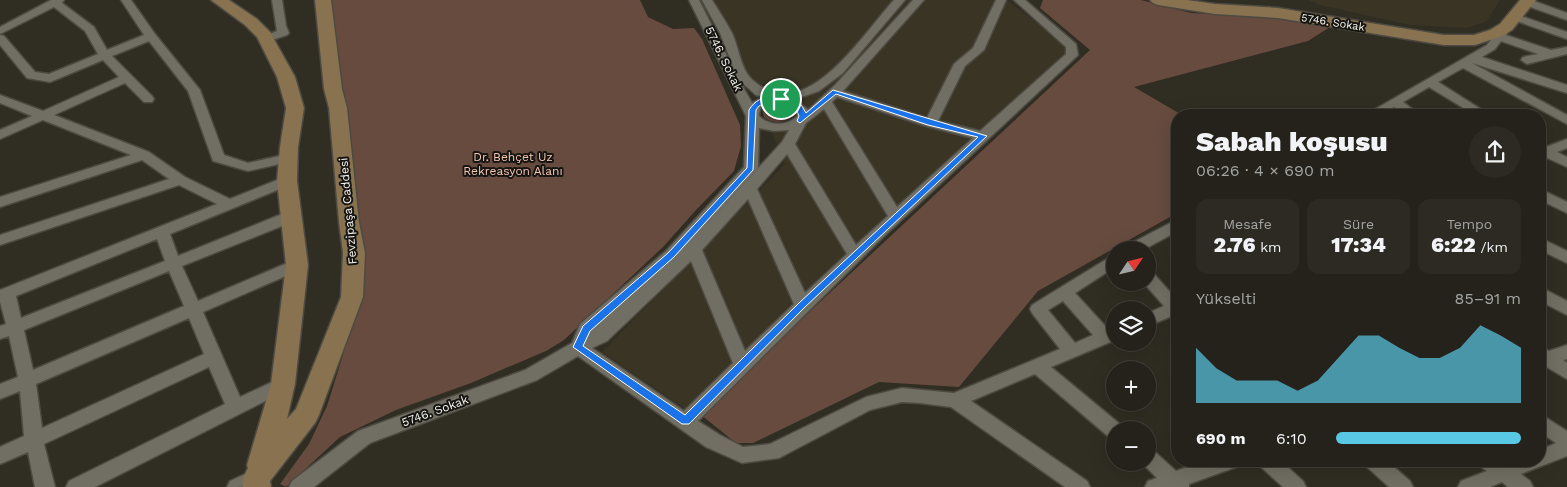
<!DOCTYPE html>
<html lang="tr">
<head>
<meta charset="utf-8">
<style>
  :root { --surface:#24221a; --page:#2c2a23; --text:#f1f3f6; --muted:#a3a4a2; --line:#413f39; --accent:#59c8e5 }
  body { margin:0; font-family:"Work Sans",sans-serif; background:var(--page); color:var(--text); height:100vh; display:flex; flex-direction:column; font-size:19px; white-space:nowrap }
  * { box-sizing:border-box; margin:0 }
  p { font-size:16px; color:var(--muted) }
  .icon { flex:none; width:28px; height:28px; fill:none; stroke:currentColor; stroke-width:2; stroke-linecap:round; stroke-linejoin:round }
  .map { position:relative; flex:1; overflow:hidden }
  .sheet { position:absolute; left:1171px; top:109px; width:375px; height:358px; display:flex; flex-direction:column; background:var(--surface); border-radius:20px; box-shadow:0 5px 20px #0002,0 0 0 1px var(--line) }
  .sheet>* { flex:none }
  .needle { width:32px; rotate:55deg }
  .buttons { position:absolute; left:1106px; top:241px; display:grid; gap:10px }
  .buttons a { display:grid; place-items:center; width:50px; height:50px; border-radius:50%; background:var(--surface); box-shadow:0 5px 20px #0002,0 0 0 1px var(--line); font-size:25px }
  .pin { position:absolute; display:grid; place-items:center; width:42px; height:42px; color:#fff; margin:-21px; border:2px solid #fff; border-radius:50%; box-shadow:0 1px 5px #0007 }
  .round { display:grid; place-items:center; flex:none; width:52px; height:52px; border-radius:26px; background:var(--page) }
  .head { display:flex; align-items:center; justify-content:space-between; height:85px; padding:0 25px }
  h1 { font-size:28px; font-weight:800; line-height:38px }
  .metrics { display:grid; grid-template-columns:repeat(3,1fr); gap:8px; height:85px; padding:5px 25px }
  .metrics div { display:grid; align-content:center; border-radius:12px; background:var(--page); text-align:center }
  .metrics b { font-size:21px; font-weight:800 }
  .metrics small { font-size:14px; font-weight:400 }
  .metrics p { font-size:14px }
  .chart { height:140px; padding:10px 25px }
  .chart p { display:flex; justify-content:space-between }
  .chart svg { width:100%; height:90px; margin-top:5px; fill:var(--accent); opacity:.7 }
  ul { padding:0 25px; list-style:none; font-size:16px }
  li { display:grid; grid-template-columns:80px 60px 1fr; align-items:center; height:38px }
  li i { height:12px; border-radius:6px; background:var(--accent) }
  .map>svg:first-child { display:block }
</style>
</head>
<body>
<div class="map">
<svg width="1567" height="487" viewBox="0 0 1567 487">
  <rect width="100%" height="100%" fill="#302d23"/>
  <path fill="#393424" d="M714 0H1007L1067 46 1068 53 687 410 602 352 785 164 748 74Z
    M1308 0H1500L1487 21 1467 28 1410 25 1320 5Z"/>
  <path fill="#674b3f" d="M322 0H640L648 17 673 29 694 28 702 39 740 125 741 146 734 171 695 211 664 246 564 340 546 351 471 383 396 410 340 437 286 487 280 484 309 444 327 406 342 358 357 293Z
    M1043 0H1141L1191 13 1266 17 1330 27 1308 41 1134 87 1182 115H1178L1177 213 1038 291 959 387 879 382 753 443H736L700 414 1090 50 1040 8Z
    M775 104 787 105 791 108 792 115C784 124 773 124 764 117L762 110 770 105Z"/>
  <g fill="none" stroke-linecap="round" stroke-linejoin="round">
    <defs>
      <path id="street" d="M51 0H64L62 3 94 27 107 50 144 35 121 0H131L155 34 200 90 224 155 248 163 288 154 293 155 295 158 293 161 248 171 213 161 188 91 149 41 112 56 152 96 154 99 152 102H144L125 83 54 115 149 152 185 177 230 199 282 178H292L294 181 292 184 170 234 178 256 287 212H297L299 216 297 220 182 266 198 301 292 261 297 259 302 261 305 265 302 269 203 312 240 397 283 377 289 379 292 384 289 389 95 487H66L69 481 225 404 209 367 44 444 55 487H35L28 452 0 464V447L24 436 20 391 0 399V384L18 377 9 336 0 339V326L6 324 0 302V290L217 204 179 185 0 245V235L169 179 142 160 0 207V197L131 155 43 120 0 139V130L32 116 0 103V95L43 111 119 77 103 60 50 82 27 78 0 45V35L4 36 35 72 49 74 98 54 85 31 54 7 0 34V27ZM157 239 165 261 21 318 16 296ZM169 271 184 306 33 370 24 330ZM189 318 204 354 42 428 36 384Z
        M272 0H282L286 26 289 33 287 35 266 42 260 39 262 37 277 31Z
        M689 0H699L735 72 720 33 702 0H712C719 11 726 22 732 33 738 46 740 63 748 75 754 83 764 89 773 92 819 106 867 29 894 0H905L843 73 819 91 796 99 808 110 835 85 913 0H924L843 91 927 118 954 64 973 48 996 0H1006L984 50 965 66 938 121 980 131 1066 54V47L1014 0H1025L1076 44 1078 55 1076 57 881 239 698 421 720 435 743 447 770 444 866 397 902 388 954 393 1060 349 1032 313 1030 309 1032 305 1115 254V267L1075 293 1108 329 1115 327V340L1051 367 1121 425 1124 430H1115V439L1109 437 1035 374 971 401 1087 481 1090 487H1065L951 407 920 403 902 402 870 410 779 458 742 463 706 447 578 356 537 380 370 443 314 487H289L292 481 358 431 525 370 572 343 580 324 666 251 744 167 746 116ZM739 80 756 95 763 97 752 103ZM837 97 926 126 973 138 897 207 832 102ZM769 103 786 104 796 111 797 116C787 126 769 126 759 116 759 110 762 104 769 103ZM824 109 888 216 856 245 795 144 806 123ZM759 128 774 131 789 130 782 142 691 242 758 168ZM787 154 847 254 805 293 757 189ZM748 199 794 304 745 351 702 250ZM691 261 733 363 684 411 592 348 607 341ZM1063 301 1093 335 1075 343 1048 310Z
        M1522 0H1531L1567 13V20L1522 4Z
        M1515 14 1567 32V39L1511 19 1509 17Z
        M1506 24 1512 27 1506 35 1551 50 1567 47V54L1527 64 1521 60 1523 57 1538 54 1501 41 1495 49 1482 57 1567 85V93L1472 63 1567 115V124L1463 68 1438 82 1490 115H1475L1429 87 1403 102 1420 115H1405L1394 107 1380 115H1365L1487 45 1502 25Z
        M1567 139V148L1557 152 1567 157V167L1545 157 1540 158V145L1546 147Z
        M1540 189 1567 202V213L1540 200Z
        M1178 219V231L1143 250H1123L1126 246Z
        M1540 238 1567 251V263L1540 250Z
        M1148 272 1154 274 1178 301V318L1172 316 1148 326V313L1164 306 1143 282H1148Z
        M1540 287 1567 301V315L1540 301Z
        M1567 345V359L1563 360 1567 363V379L1545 366H1540V346L1549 351Z
        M1540 414 1567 431V456L1521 474 1530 481 1533 487H1508L1502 482 1490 487H1458L1461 481 1487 471 1480 466 1478 460H1502L1506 463 1514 460H1540V450L1556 443 1540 432Z
        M1148 450 1155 452 1176 471 1208 460H1241L1239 466 1189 484V487H1145L1148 481 1157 478 1141 462H1148Z
        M1258 460H1280L1303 481 1306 487H1283L1260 466Z
        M1364 460H1386L1410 481 1413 487H1389L1366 466Z
        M256 469 263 472 266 478C259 487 240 487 227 487L230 481Z"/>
      <path id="secondary" d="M211 0H229L257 19 270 32 295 77 304 108 298 147 297 181 308 265 295 384 287 419 296 409 341 297 343 253 339 222 329 108 324 89 315 0H331L342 89 347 108 359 222 365 253 363 297 319 415 315 423 270 481 271 487H243V478L248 468 247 465 271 384 286 265 277 181 280 147 286 108 277 77 257 37 245 25Z
        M1150 0H1187L1215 4 1278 8 1444 35H1474L1490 30 1500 24 1520 0H1536L1512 30 1502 36 1475 45H1444L1278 18 1215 14 1158 5 1153 3Z"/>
    </defs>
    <use href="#street" stroke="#4d4a42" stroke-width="3"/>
    <use href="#secondary" stroke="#4d4a42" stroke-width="3"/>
    <use href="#street" fill="#716e63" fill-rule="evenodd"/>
    <use href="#secondary" fill="#88724f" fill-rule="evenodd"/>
  </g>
  <path fill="#1a73e8" stroke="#fff" fill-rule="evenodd" d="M833 90 987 136 805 307 689 424H682L573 347 583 326 668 253 747 168 749 110C761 90 782 97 800 103L806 113ZM836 94 928 125 978 137 799 303 685 415 583 346 590 331 674 257 753 170 756 110 759 106 771 100 795 106 799 116 797 121 800 123Z"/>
  <g text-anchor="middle" stroke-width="4" stroke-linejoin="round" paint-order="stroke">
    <g font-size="11" fill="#f4f2ec" stroke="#161511">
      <text transform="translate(1333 22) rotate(9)" y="4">5746. Sokak</text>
    </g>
    <g font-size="12" fill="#f4f2ec" stroke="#161511">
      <text transform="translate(724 59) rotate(64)" y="4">5746. Sokak</text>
      <text transform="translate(348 211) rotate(-95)" y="4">Fevzipaşa Caddesi</text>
      <text transform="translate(435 411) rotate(-20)" y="4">5746. Sokak</text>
    </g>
    <g font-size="12" fill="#f6c6b3" stroke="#161511">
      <text x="513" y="161">Dr. Behçet Uz<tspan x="513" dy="14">Rekreasyon Alanı</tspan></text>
    </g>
  </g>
</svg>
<div class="buttons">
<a><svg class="needle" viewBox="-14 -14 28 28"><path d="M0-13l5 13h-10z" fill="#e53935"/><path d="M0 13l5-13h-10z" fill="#a3a4a2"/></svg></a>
<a><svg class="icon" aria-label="layers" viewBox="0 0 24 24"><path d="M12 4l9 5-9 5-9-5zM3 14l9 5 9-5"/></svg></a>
<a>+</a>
<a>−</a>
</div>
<div class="pin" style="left:781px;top:99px;background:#1e9e55"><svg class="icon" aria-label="arrive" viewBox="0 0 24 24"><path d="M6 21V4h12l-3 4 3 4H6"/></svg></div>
<section class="sheet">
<div class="head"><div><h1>Sabah koşusu</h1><p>06:26 · 4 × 690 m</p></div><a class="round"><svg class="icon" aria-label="share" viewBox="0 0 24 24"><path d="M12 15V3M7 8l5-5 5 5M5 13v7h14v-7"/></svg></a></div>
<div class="metrics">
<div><p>Mesafe</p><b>2.76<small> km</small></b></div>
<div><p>Süre</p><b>17:34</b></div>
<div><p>Tempo</p><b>6:22<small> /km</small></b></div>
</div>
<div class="chart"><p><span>Yükselti</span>85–91 m</p>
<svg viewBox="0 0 160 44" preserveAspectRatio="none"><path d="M0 44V17L10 27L20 33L30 33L40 33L50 38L60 33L70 22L80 11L90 11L100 17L110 22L120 22L130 17L140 6L150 11L160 17V44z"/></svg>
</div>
<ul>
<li><b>690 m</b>6:10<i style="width:100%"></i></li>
</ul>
</section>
</div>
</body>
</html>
